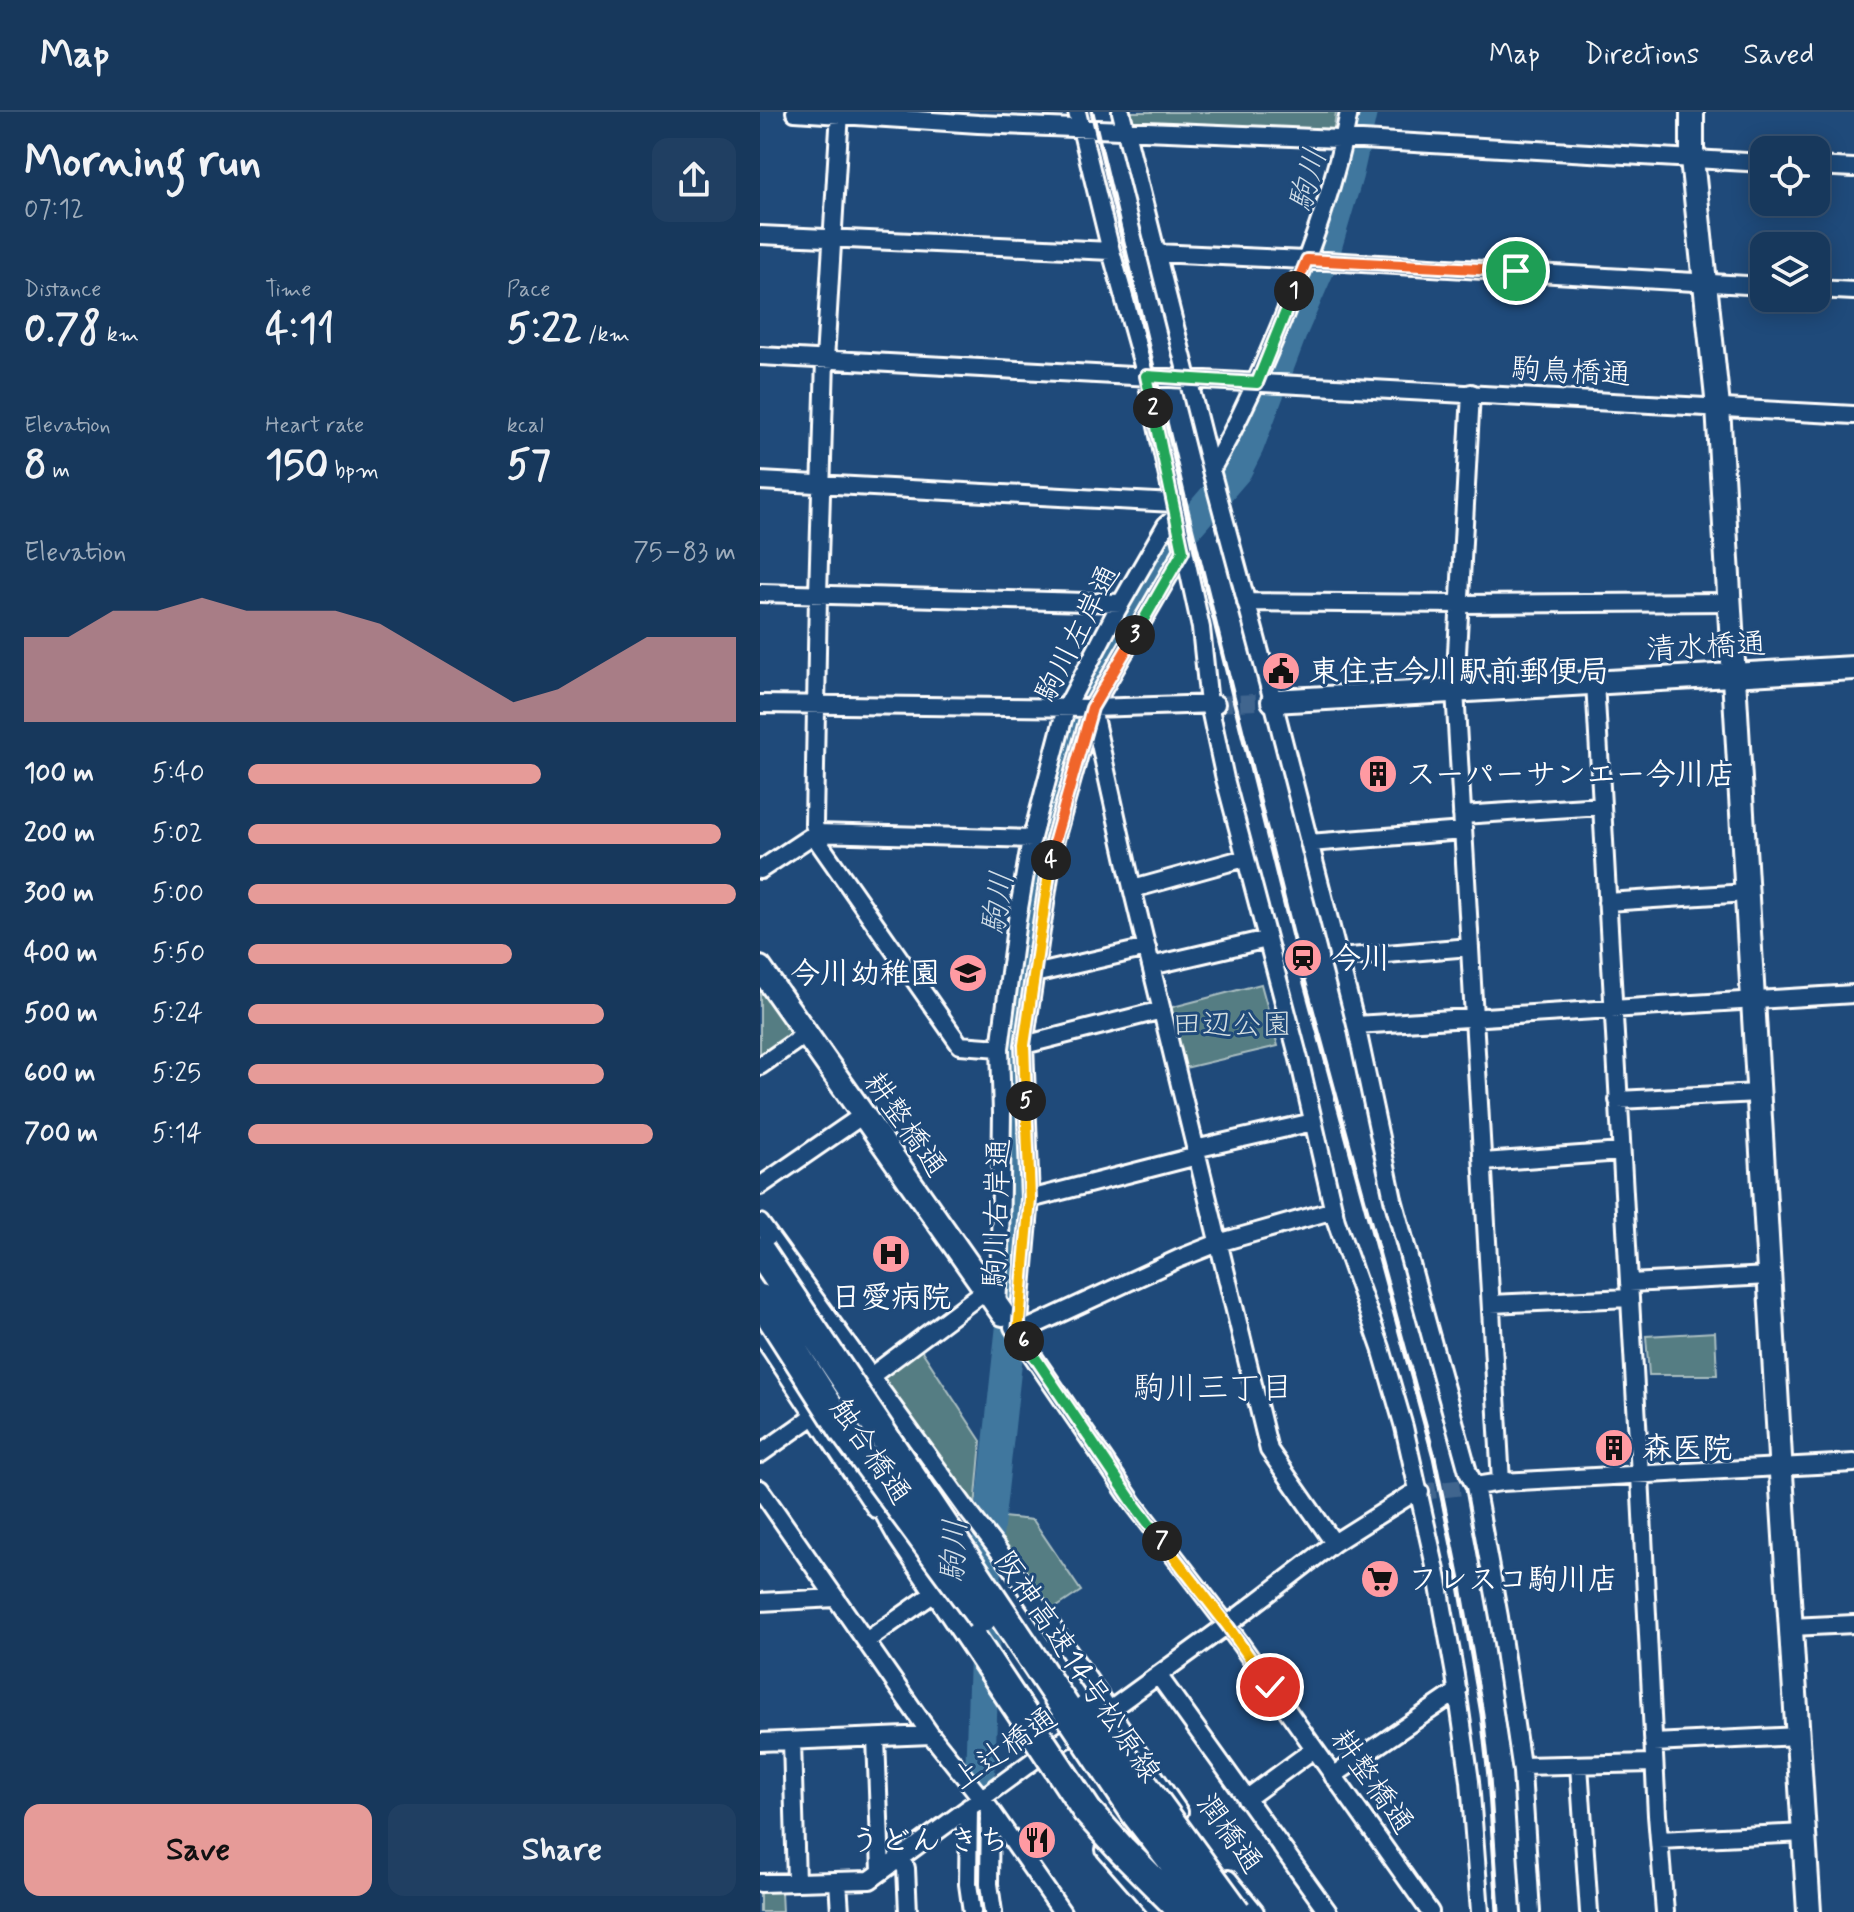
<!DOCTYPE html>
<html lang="en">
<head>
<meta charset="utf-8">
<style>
  :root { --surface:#17385c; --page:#203f62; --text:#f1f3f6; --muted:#9eacbb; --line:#365272; --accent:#e69b98 }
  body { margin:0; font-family:Mynerve,"Klee One",sans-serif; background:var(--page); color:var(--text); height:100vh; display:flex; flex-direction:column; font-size:30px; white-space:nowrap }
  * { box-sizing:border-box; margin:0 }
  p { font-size:26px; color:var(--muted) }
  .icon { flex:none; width:44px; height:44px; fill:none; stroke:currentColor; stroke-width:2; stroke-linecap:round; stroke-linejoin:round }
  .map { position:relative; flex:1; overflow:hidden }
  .drawer { display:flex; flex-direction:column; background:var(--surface); width:760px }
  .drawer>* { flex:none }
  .tools { position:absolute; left:990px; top:24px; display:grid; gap:16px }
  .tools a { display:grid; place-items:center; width:80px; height:80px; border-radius:16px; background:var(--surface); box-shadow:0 4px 20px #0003,0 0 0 2px var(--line); font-size:40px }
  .pin { position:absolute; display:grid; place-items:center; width:68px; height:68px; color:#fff; margin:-34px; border:4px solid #fff; border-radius:50%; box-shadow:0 2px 8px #0007 }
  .km { position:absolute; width:40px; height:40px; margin:-20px; border-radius:50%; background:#222; color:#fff; font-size:22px; line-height:40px; text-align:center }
  .round { display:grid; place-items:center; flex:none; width:84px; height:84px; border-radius:16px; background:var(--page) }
  .headline { display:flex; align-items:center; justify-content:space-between; height:136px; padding:0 24px }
  h1 { font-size:44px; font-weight:700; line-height:60px }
  .stats { display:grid; grid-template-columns:repeat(3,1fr); gap:12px; height:136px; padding:8px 24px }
  .stats div { display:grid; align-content:center }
  .stats b { font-size:40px; font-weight:700 }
  .stats small { font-size:22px; font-weight:400 }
  .stats p { font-size:22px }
  .chart { height:224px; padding:16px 24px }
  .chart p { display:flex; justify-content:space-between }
  .chart svg { width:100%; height:144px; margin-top:8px; fill:var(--accent); opacity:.7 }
  .button { display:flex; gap:16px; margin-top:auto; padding:16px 24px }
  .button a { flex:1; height:92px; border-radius:16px; background:var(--accent); color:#111; font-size:32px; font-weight:700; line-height:92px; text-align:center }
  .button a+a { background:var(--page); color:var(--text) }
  ul { padding:0 24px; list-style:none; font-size:26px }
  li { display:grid; grid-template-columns:128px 96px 1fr; align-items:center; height:60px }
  li i { height:20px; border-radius:10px; background:var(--accent) }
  header { display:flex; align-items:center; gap:48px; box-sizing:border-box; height:112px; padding:0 40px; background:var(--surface); border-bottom:2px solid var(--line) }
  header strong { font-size:38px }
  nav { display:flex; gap:44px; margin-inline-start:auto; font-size:28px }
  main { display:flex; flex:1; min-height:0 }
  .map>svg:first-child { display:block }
</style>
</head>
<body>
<header>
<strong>Map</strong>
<nav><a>Map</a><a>Directions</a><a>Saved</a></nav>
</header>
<main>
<section class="drawer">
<div class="headline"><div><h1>Morning run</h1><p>07:12</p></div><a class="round"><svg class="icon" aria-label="share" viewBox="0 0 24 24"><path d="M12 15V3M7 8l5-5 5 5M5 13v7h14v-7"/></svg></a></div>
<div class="stats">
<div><p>Distance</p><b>0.78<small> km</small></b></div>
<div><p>Time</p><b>4:11</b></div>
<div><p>Pace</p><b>5:22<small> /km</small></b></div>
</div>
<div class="stats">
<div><p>Elevation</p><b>8<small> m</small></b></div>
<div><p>Heart rate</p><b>150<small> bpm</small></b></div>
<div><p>kcal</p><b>57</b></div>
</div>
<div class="chart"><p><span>Elevation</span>75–83 m</p>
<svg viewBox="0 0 160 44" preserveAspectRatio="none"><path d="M0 44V18L10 18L20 10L30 10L40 6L50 10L60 10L70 10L80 14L90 22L100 30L110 38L120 34L130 26L140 18L150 18L160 18V44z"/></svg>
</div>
<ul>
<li><b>100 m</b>5:40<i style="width:60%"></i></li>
<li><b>200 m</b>5:02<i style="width:97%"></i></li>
<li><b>300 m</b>5:00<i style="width:100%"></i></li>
<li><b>400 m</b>5:50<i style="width:54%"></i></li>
<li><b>500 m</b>5:24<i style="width:73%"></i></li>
<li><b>600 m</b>5:25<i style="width:73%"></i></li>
<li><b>700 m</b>5:14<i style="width:83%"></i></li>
</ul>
<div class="button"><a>Save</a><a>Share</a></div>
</section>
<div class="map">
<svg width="1094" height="1800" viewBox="0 0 1094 1800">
  <rect width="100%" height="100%" fill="#1f4a7a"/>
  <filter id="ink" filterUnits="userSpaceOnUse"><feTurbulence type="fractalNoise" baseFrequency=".0125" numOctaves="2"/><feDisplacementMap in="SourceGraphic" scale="16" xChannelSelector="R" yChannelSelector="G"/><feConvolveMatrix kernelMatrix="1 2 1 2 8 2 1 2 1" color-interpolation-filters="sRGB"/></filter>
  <g filter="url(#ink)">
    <path fill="#557d83" stroke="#aabec1" stroke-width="2" d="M370 0H576L573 23 375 20Z
      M0 872 33 918 32 925 0 947Z
      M501 872 518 934 425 956 409 896Z
      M955 1220 957 1263H889L886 1224Z
      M160 1236 221 1329 215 1396 119 1266Z
      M243 1405 273 1408 321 1479 291 1499 241 1428Z
      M21 1779 22 1800H0V1780Z"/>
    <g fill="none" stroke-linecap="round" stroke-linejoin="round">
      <path stroke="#8dadc5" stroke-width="5" d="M219 1706 217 1766 221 1800"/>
      <path stroke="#41779e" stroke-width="30" d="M220 1665 228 1424 253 1195 258 1009 251 934 282 732 316 613 328 580 349 539 375 500 409 437 477 358 489 334 534 215 562 151 588 63 602 0"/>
      <path stroke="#41658e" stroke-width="16" stroke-dasharray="16 8" stroke-linecap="butt" d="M456 592 513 589
        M660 1380 715 1374"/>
      <defs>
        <path id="street" d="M35 0 218 12 602 28 1004 51
          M80 0 65 248 58 482 54 712 59 731 200 933 240 936
          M317 0 351 139 386 264 441 516 449 592 465 667 539 947 576 1109 621 1236 644 1315 677 1463 695 1563 710 1669 720 1800
          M361 0 451 358 513 589 596 913 633 1087 708 1360 715 1374 739 1505 762 1660 771 1800
          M1056 54 1094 56
          M0 123 351 139
          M396 141 567 149 1004 174
          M1056 177 1094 179
          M0 244 1094 303
          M711 281 695 578 741 1370
          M451 358C480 309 502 257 524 204 551 138 576 70 589 0
          M0 369 414 391
          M0 481 361 491
          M486 490 699 492 970 490
          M835 570 880 1363 897 1703 905 1800
          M0 592 332 596 456 592
          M332 596 373 780 509 1338 574 1431
          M702 703 842 694
          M549 731 703 719
          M0 758 56 721 272 727
          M373 777 485 746
          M847 790 987 781
          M578 846 710 835
          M391 854 507 827
          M274 862 387 836
          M596 913 1094 882
          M264 933 402 898
          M0 954 46 922
          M858 988 998 981
          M435 1037 553 1010
          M723 1050 861 1040
          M0 1074 103 1003
          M270 1087 437 1044
          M0 1111 208 1399 252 1456 419 1700
          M869 1171 1009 1164
          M731 1192 870 1186
          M237 1194 240 1139 242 1001 240 936 257 808 270 733 306 596 357 498 406 413 416 405
          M253 1215 374 1392 467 1513 670 1800
          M0 1221 116 1397
          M258 1221 270 1087 264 933 294 731 332 596 423 439
          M258 1221 418 1147 458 1131 574 1098
          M103 1270 226 1178
          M0 1342 61 1299
          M715 1374 741 1370 1094 1351
          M0 1377 171 1623 230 1697 302 1800
          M0 1490 76 1486
          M1031 1515 1094 1512
          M106 1529 173 1482
          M398 1563 568 1800
          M116 1626 121 1759
          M32 1629 36 1770
          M0 1630 171 1623
          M893 1631 1038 1624
          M819 1653 829 1800
          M761 1654 894 1651
          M573 1664 698 1579
          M486 1687 554 1637
          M209 1695 208 1772 212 1800
          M230 1697 229 1772 233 1800
          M899 1728 1045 1721
          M345 1738 399 1800
          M137 1746 146 1756 148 1800
          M468 1767 495 1800
          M78 1769 80 1800
          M0 1771 110 1768 281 1643 350 1598 467 1513 574 1431 650 1383 660 1380"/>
        <path id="secondary" d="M932 0V47L958 295 1021 1362 1049 1800
          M513 589 1094 556
          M0 856 243 1202"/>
        <path id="highway" d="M119 1381 143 1424 229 1552"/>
      </defs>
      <use href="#street" stroke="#fff" stroke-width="22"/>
      <use href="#secondary" stroke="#fff" stroke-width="28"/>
      <use href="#highway" stroke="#fff" stroke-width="34"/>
      <use href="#street" stroke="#1f4a7a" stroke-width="16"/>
      <use href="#secondary" stroke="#1f4a7a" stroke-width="22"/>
      <use href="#highway" stroke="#1f4a7a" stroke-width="28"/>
      <path stroke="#fff" stroke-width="5" d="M332 0 430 410 540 853 674 1345 699 1468 722 1602 729 1665 738 1800"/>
      <defs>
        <path id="highway-bridge" d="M0 1139 377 1703 435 1778 455 1800
          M0 1187 85 1320 222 1506
          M229 1552 327 1699 362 1738 424 1800
          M328 1597 476 1800"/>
      </defs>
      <use href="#highway-bridge" stroke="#fff" stroke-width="34" stroke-linecap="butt"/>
      <use href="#highway-bridge" stroke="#1f4a7a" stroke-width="28"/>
    </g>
  </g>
  <g fill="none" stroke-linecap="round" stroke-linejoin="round" filter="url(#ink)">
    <defs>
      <path id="split-1" d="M534 179 547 148 756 159"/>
      <path id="split-2" d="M393 296 386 264 497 271 534 179"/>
      <path id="split-3" d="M375 523 423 439 393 296"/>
      <path id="split-4" d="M291 748 294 731 332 596 375 523"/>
      <path id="split-5" d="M266 989 264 933 291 748"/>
      <path id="split-6" d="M264 1229 258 1221 270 1087 266 989"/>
      <path id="split-7" d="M264 1229 374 1392 402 1429"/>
      <path id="split-8" d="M402 1429 467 1513 510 1575"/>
    </defs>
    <use href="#split-1" stroke="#fff" stroke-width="16"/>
    <use href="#split-2" stroke="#fff" stroke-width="16"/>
    <use href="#split-3" stroke="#fff" stroke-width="16"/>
    <use href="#split-4" stroke="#fff" stroke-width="16"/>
    <use href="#split-5" stroke="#fff" stroke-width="16"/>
    <use href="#split-6" stroke="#fff" stroke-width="16"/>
    <use href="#split-7" stroke="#fff" stroke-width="16"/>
    <use href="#split-8" stroke="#fff" stroke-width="16"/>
    <use href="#split-1" stroke="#f0652b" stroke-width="10"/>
    <use href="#split-2" stroke="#22a559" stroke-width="10"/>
    <use href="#split-3" stroke="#22a559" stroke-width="10"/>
    <use href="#split-4" stroke="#f0652b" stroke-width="10"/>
    <use href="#split-5" stroke="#f5b400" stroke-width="10"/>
    <use href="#split-6" stroke="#f5b400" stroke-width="10"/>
    <use href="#split-7" stroke="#22a559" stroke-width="10"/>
    <use href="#split-8" stroke="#f5b400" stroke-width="10"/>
  </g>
  <defs>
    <symbol id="civic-disc" viewBox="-11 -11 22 22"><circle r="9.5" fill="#ff9aa2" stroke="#1f4a7a"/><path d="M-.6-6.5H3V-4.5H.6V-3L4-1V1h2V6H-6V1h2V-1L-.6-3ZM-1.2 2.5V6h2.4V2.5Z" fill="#111"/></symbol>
    <symbol id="building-disc" viewBox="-11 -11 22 22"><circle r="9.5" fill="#ff9aa2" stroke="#1f4a7a"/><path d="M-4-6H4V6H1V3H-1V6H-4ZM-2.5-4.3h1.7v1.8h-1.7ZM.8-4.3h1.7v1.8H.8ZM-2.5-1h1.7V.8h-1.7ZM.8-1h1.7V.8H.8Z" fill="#111"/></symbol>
    <symbol id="station-disc" viewBox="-11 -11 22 22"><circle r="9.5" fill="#ff9aa2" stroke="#1f4a7a"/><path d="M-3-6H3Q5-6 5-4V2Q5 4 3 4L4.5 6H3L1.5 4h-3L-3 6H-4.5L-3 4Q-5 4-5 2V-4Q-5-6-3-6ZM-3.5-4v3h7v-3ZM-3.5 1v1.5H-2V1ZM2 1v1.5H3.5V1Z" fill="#111"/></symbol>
    <symbol id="school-disc" viewBox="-11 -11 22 22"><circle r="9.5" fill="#ff9aa2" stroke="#1f4a7a"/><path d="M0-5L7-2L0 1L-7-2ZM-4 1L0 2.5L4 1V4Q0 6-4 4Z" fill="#111"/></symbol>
    <symbol id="hospital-disc" viewBox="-11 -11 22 22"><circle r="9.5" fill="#ff9aa2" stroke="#1f4a7a"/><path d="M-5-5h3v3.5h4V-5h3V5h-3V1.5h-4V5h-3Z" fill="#111"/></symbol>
    <symbol id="supermarket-disc" viewBox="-11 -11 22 22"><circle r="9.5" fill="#ff9aa2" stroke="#1f4a7a"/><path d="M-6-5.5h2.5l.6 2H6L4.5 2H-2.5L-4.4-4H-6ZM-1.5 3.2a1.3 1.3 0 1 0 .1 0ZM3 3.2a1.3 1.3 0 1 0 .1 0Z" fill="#111"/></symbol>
    <symbol id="restaurant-disc" viewBox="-11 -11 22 22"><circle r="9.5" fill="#ff9aa2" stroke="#1f4a7a"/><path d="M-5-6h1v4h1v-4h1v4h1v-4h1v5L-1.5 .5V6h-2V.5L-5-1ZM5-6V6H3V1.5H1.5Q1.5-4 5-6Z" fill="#111"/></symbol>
  </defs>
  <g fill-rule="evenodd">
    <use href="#civic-disc" x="499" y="537" width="44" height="44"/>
    <use href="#building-disc" x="596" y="640" width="44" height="44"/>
    <use href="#station-disc" x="521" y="824" width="44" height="44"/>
    <use href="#school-disc" x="186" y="839" width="44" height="44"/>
    <use href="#hospital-disc" x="109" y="1120" width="44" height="44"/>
    <use href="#building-disc" x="832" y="1314" width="44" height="44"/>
    <use href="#supermarket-disc" x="598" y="1445" width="44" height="44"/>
    <use href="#restaurant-disc" x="255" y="1706" width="44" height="44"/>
  </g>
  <g text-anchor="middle" stroke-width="6" stroke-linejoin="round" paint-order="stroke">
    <g font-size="30" fill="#fff" stroke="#1f4a7a">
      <text transform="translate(811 259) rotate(3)" y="10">駒鳥橋通</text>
      <text transform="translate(317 521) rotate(-63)" y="10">駒川左岸通</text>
      <text transform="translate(946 534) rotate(-3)" y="10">清水橋通</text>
      <text transform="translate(146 1012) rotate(55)" y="10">耕整橋通</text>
      <text transform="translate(236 1101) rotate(-88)" y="10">駒川右岸通</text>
      <text transform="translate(111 1339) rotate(56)" y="10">触合橋通</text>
      <text transform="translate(318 1554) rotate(56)" y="10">阪神高速14号松原線</text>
      <text transform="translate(244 1636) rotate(-35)" y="10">上辻橋通</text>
      <text transform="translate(613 1669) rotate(55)" y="10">耕整橋通</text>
      <text transform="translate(470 1721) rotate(54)" y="10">潤橋通</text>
    </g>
    <g font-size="30" font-weight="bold" fill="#fff" stroke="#1f4a7a" text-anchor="start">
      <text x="549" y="569">東住吉今川駅前郵便局</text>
      <text x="646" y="672">スーパーサンエー今川店</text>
      <text x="571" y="856">今川</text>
      <text x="180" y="871" text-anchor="end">今川幼稚園</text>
      <text x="131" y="1195" text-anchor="middle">日愛病院</text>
      <text x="882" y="1346">森医院</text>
      <text x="648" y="1477">フレスコ駒川店</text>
      <text x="249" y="1738" text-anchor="end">うどん きち</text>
    </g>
    <g font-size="30" fill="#d4dee0" stroke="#1f4a7a">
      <text x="472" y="922">田辺公園</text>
    </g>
    <g font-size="32" font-style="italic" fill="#d0dde7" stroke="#1f4a7a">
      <text transform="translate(547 68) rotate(-75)" y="11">駒川</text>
      <text transform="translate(237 791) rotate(-81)" y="11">駒川</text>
      <text transform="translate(193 1439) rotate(-87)" y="11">駒川</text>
    </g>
    <g font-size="32" fill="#fff" stroke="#1f4a7a">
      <text x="453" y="1286">駒川三丁目</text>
    </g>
  </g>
</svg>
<div class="tools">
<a><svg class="icon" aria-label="locate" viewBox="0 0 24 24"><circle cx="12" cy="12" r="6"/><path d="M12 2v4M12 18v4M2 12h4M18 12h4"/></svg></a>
<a><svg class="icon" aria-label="layers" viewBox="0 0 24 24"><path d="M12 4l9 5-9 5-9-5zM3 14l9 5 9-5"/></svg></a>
</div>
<div class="pin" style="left:756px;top:159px;background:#1e9e55"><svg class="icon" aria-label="arrive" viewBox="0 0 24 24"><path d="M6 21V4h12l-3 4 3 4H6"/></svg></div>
<div class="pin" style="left:510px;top:1575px;background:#d93025"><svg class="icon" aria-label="check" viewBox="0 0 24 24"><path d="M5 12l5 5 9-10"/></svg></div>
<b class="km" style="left:534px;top:179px">1</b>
<b class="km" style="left:393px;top:296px">2</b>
<b class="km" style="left:375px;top:523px">3</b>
<b class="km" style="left:291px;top:748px">4</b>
<b class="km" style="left:266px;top:989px">5</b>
<b class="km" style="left:264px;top:1229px">6</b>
<b class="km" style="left:402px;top:1429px">7</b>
</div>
</main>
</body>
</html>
